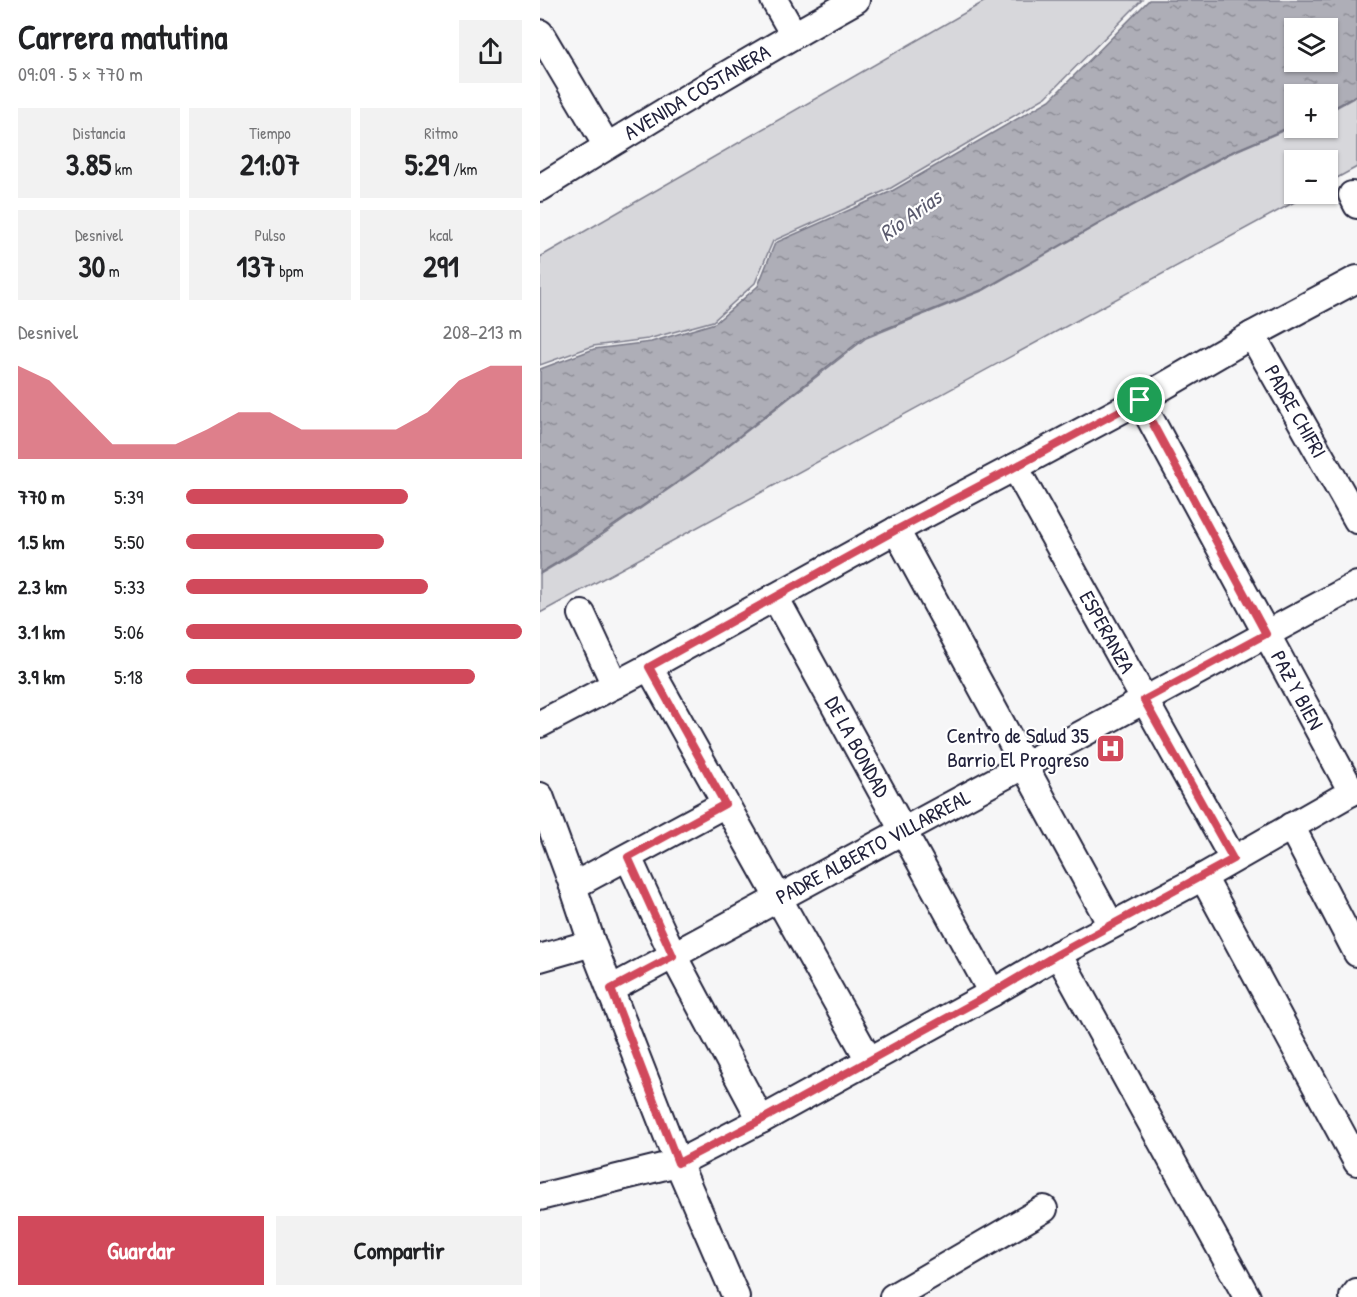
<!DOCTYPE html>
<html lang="es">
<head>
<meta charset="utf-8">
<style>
  :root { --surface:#fff; --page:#f2f2f2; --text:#202124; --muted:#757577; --accent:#d1495b }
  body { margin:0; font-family:"Patrick Hand",sans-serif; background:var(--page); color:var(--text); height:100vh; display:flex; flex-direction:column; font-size:22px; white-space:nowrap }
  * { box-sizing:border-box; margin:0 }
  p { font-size:20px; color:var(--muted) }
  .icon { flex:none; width:33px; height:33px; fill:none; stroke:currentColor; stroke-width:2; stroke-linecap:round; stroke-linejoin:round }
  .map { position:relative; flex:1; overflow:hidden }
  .panel { display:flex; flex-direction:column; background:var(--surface); width:540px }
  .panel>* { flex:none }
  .buttons { position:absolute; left:744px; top:18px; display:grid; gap:12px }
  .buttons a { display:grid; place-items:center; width:54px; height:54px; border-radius:0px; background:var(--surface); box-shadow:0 2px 4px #0004; font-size:30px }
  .pin { position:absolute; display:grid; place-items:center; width:51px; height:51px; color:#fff; margin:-26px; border:3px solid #fff; border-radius:50%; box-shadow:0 2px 6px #0007 }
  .round { display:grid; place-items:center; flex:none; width:63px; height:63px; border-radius:0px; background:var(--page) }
  .summary { display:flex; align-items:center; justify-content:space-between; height:102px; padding:0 18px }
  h1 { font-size:33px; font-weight:800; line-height:45px }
  .metrics { display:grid; grid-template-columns:repeat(3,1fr); gap:9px; height:102px; padding:6px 18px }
  .metrics div { display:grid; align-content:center; border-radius:0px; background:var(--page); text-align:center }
  .metrics b { font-size:30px; font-weight:800 }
  .metrics small { font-size:16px; font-weight:400 }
  .metrics p { font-size:16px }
  .chart { height:168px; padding:12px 18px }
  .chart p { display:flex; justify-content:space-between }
  .chart svg { width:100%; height:108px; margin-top:6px; fill:var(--accent); opacity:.7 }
  .button { display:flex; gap:12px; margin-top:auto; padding:12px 18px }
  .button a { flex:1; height:69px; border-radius:0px; background:var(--accent); color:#fff; font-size:24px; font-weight:800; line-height:69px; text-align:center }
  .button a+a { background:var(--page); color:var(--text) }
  ul { padding:0 18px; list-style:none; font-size:20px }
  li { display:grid; grid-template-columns:96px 72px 1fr; align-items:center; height:45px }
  li i { height:15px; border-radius:8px; background:var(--accent) }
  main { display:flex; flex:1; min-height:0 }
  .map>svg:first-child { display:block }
</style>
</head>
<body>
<main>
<section class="panel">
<div class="summary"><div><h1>Carrera matutina</h1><p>09:09 · 5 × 770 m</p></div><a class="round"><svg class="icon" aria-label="share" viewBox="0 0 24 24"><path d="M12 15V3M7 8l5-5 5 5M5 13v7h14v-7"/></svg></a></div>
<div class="metrics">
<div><p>Distancia</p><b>3.85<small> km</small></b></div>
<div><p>Tiempo</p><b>21:07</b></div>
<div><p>Ritmo</p><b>5:29<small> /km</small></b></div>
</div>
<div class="metrics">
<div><p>Desnivel</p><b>30<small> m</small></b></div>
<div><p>Pulso</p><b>137<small> bpm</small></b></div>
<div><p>kcal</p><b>291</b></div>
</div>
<div class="chart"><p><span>Desnivel</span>208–213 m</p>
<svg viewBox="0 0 160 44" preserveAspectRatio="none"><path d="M0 44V6L10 12L20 25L30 38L40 38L50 38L60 32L70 25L80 25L90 32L100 32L110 32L120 32L130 25L140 12L150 6L160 6V44z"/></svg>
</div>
<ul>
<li><b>770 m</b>5:39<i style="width:66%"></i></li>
<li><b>1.5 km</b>5:50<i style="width:59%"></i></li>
<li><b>2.3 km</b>5:33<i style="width:72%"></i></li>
<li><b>3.1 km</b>5:06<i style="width:100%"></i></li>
<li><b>3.9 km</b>5:18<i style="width:86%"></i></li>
</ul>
<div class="button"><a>Guardar</a><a>Compartir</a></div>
</section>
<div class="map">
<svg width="817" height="1297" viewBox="0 0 817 1297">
  <defs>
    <pattern id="water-ripples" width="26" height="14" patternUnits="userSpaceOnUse" patternTransform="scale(1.5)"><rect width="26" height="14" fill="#aeaeb7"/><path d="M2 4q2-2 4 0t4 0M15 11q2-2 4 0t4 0" fill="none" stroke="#8d8d96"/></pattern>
  </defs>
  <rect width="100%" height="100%" fill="#f6f6f7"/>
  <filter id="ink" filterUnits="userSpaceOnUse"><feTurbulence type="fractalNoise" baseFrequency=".0167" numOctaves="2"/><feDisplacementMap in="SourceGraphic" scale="12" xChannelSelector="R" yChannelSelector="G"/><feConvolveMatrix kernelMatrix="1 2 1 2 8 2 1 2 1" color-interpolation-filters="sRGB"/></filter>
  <g filter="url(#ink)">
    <path fill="#d7d7db" stroke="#7c7c8b" stroke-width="1.5" d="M447 0H602L506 97 351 188 233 241 215 283 173 321 108 339 53 346 0 365V257Z
      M817 96V167L788 183V160H754V194H769L0 613V574L37 552 161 467 326 338 444 290 566 220 689 154 754 126V128H788V112Z"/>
    <path fill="url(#water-ripples)" stroke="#767685" stroke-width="1.5" fill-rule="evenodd" d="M609 0H817V95L788 111V94H754V125L689 153 565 220 444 289 325 337 161 466 36 551 0 573V369L54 349 111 342 175 323 218 286 235 243 352 191 510 100ZM754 28H788V62H754Z"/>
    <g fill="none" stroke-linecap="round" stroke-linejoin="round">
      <defs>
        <g id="minor">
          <path d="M234 0 254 35"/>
          <path d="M0 33 67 146"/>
          <path id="s1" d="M0 188C104 123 209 60 316 0"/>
          <path d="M812 195 817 205"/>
          <path id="s2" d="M712 335 817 520"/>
          <path id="s3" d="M600 400 812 792"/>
          <path id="s4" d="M475 467 693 859"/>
          <path d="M356 530 571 925"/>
          <path id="s5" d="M235 597 452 993"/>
          <path d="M42 614 75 685"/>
          <path d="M109 667 329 1060"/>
          <path d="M0 724 109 667 356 530 475 467 600 400 712 335 817 279"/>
          <path d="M0 796 33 886 52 943 138 1163 196 1297"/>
          <path d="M751 826 817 953"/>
          <path d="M88 857 133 955 221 1120"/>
          <path d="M663 877 817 1162"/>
          <path d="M33 886 185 804"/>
          <path d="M518 954 707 1297"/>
          <path d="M0 958 52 943"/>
          <path id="s6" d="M71 989 817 585"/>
          <path d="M0 1197 138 1163 221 1120 452 993 518 954 663 877 817 789"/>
          <path d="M353 1297 504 1209"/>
          <path d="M813 1297 817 1292"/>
        </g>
      </defs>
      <use href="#minor" stroke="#22223b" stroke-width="30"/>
      <use href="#minor" stroke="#fff" stroke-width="26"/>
    </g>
  </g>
  <g fill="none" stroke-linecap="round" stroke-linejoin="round" filter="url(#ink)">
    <defs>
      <path id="route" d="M600 400 726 634 604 700 693 859 518 954 452 993 221 1120 138 1163 71 989 133 956 88 857 185 804 109 667 356 530 475 467Z"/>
    </defs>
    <use href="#route" stroke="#fff" stroke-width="12"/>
    <use href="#route" stroke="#d1495b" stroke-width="8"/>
  </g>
  <defs>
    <symbol id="hospital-square" viewBox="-11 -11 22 22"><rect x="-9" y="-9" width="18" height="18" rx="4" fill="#d1495b" stroke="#fff"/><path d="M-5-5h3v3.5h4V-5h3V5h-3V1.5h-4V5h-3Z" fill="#fff"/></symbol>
  </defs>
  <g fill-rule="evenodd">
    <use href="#hospital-square" x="554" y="732" width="33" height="33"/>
  </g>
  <g text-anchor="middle" stroke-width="4.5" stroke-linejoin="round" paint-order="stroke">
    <g font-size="21" fill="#22223b" stroke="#fff">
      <text dy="7" stroke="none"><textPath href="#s1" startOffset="184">AVENIDA COSTANERA</textPath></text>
      <text dy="7" stroke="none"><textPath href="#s2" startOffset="88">PADRE CHIFRI</textPath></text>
      <text dy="7" stroke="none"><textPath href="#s4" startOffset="189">ESPERANZA</textPath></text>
      <text dy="7" stroke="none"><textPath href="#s3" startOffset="330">PAZ Y BIEN</textPath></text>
      <text dy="7" stroke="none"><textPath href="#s5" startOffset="171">DE LA BONDAD</textPath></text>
      <text dy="7" stroke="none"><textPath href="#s6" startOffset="298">PADRE ALBERTO VILLARREAL</textPath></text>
    </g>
    <g font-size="21" fill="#22223b" stroke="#fff" text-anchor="end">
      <text x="549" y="743">Centro de Salud 35<tspan x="549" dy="24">Barrio El Progreso</tspan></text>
    </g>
    <g font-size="22" font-style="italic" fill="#5a5a6d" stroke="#fff">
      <text transform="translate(370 215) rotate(-36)" y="8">Río Arias</text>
    </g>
  </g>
</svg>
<div class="buttons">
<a><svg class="icon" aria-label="layers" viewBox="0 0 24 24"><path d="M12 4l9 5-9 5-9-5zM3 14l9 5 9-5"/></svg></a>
<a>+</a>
<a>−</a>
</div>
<div class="pin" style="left:600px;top:400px;background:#1e9e55"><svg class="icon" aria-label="arrive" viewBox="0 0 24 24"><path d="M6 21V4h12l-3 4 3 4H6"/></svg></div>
</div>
</main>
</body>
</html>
